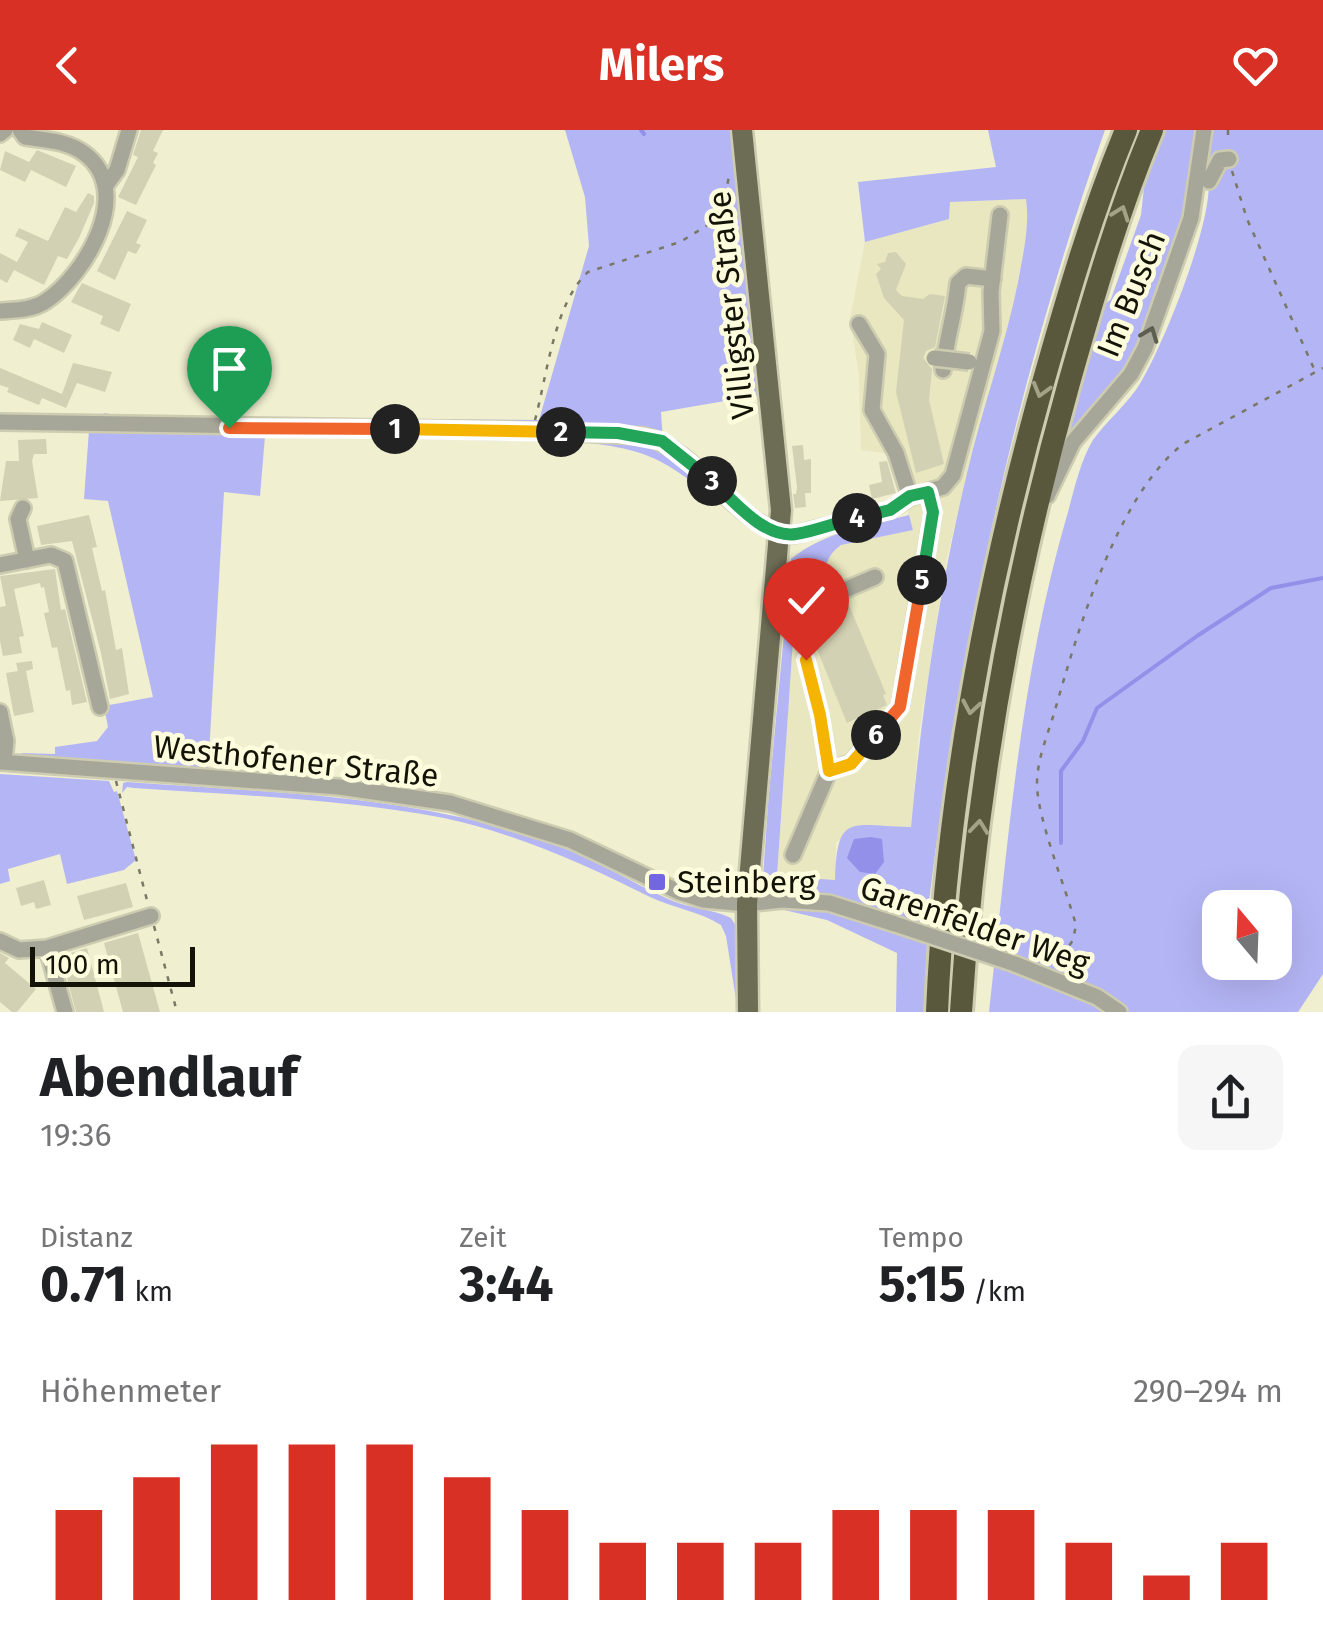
<!DOCTYPE html>
<html lang="de">
<head>
<meta charset="utf-8">
<style>
  :root { --surface:#fff; --page:#f6f6f6; --text:#202124; --muted:#757577; --accent:#d93025 }
  body { margin:0; font-family:"Fira Sans",sans-serif; background:var(--page); color:var(--text); height:100vh; display:flex; flex-direction:column; font-size:38px; white-space:nowrap }
  * { box-sizing:border-box; margin:0 }
  p { font-size:32px; color:var(--muted) }
  .icon { flex:none; width:55px; height:55px; fill:none; stroke:currentColor; stroke-width:2; stroke-linecap:round; stroke-linejoin:round }
  .map { position:relative; height:882px; overflow:hidden }
  .sheet { display:flex; flex-direction:column; background:var(--surface); flex:1 }
  .sheet>* { flex:none }
  .needle { width:65px; rotate:341deg }
  .controls { position:absolute; left:1202px; top:760px; display:grid; gap:20px }
  .controls a { display:grid; place-items:center; width:90px; height:90px; border-radius:20px; background:var(--surface); box-shadow:0 10px 40px #0002; font-size:50px }
  .scale { position:absolute; left:30px; bottom:25px; width:165px; box-sizing:border-box; padding-left:10px; border:5px solid #131308; border-top:0; font-size:28px; line-height:35px; white-space:nowrap; color:#131308; -webkit-text-stroke:8px #fdfddd; paint-order:stroke }
  .pin { position:absolute; display:grid; place-items:center; width:85px; height:85px; color:#fff; margin:-102px -42px; border-radius:50% 50% 50% 0; rotate:-45deg; box-shadow:0 0 10px #0007 }
  .pin .icon { rotate:45deg }
  .km { position:absolute; width:50px; height:50px; margin:-25px; border-radius:50%; background:#222; color:#fff; font-size:28px; line-height:50px; text-align:center }
  .round { display:grid; place-items:center; flex:none; width:105px; height:105px; border-radius:20px; background:var(--page) }
  .overview { display:flex; align-items:center; justify-content:space-between; height:170px; padding:0 40px }
  h1 { font-size:55px; font-weight:700; line-height:75px }
  .metrics { display:grid; grid-template-columns:repeat(3,1fr); gap:15px; height:170px; padding:10px 40px }
  .metrics div { display:grid; align-content:center }
  .metrics b { font-size:50px; font-weight:700 }
  .metrics small { font-size:28px; font-weight:400 }
  .metrics p { font-size:28px }
  .chart { height:280px; padding:20px 40px }
  .chart p { display:flex; justify-content:space-between }
  .chart svg { width:100%; height:180px; margin-top:10px; stroke:var(--accent); stroke-width:6 }
  header { display:flex; justify-content:space-between; align-items:center; height:130px; padding:0 40px; background:var(--accent); color:#fff; font-size:45px; font-weight:700 }
  .map>svg:first-child { display:block }
</style>
</head>
<body>
<header><svg class="icon" aria-label="back" viewBox="0 0 24 24"><path d="M15 5l-7 7 7 7"/></svg>Milers<svg class="icon" aria-label="heart" viewBox="0 0 24 24"><path d="M12 20l-8-8c-3-5 5-10 8-4 3-6 11-1 8 4z"/></svg></header>
<div class="map">
<svg width="1323" height="882" viewBox="0 0 1323 882">
  <rect width="100%" height="100%" fill="#f0efd0"/>
  <path fill="#e8e7c0" d="M1026 69 1029 94 1005 215 970 330 946 432 919 604 911 697 880 696 836 712V750L777 747 796 465 823 450 825 434 833 421 841 415 913 400 891 324 861 320 859 245 850 189 865 112 949 89 950 72Z"/>
  <path fill="#b4b5f5" fill-rule="evenodd" d="M565 0H735L771 263 661 282 663 311 102 292 104 283 127 287 539 290 589 116 585 67Z
    M988 0H1105C1012 263 958 521 926 797L860 774 822 767 765 763 763 747 768 674 791 429C824 402 868 396 909 385L913 400 841 415C828 424 825 435 823 450L796 466 777 746 835 750C837 681 851 696 911 697 922 577 939 460 967 343 982 279 1005 217 1018 152 1023 123 1030 98 1026 69L950 72 949 89 865 112 858 52 996 37Z
    M1165 0H1200L1189 75 1140 214 1128 238 1062 320 1103 176 1111 169 1141 85 1145 48Z
    M1209 0H1323V844L1298 882H1126L1117 872 1097 860 1110 882H989C1008 714 1020 544 1068 382 1074 360 1081 329 1093 310 1107 290 1129 273 1141 252 1165 211 1210 99 1209 52 1209 33 1207 21 1209 0ZM1220 778H1275V832H1220Z
    M89 300 623 308C670 319 680 330 711 366 660 327 647 320 582 312L265 306 260 366 224 362 208 642 26 627 21 623 55 624V617L97 611 108 597 104 576 153 567 108 371 84 369Z
    M0 644 109 651 114 662 117 661 136 730 124 740 67 754 60 724 8 739 10 751 0 754Z
    M127 652C274 663 423 664 563 718 599 732 631 752 666 768 687 779 711 778 731 788L737 798 738 882 726 806 721 795C699 781 673 778 650 767 589 736 512 702 444 688 343 669 237 665 134 658L127 657 122 663 123 653Z
    M767 776 830 777 927 814 924 882H896L897 823 827 790Z"/>
  <path fill="#9290e8" d="M871 707 882 709 884 732 875 744 860 742 847 728 854 709Z"/>
  <g fill="none" stroke-linecap="round" stroke-linejoin="round">
    <path stroke="#9290e8" stroke-width="4" d="M641 0 644 4
      M1061 713V641L1083 611 1097 578 1197 506 1271 458 1323 448"/>
  </g>
  <path fill="#d2d1b3" d="M141 0H163L153 21 158 23 153 33 156 35 136 75 118 67 138 27 133 25Z
    M37 20 76 36 66 57 31 40 25 52 0 40 5 21 29 32Z
    M88 63 94 66V73L79 108 67 129 58 126 44 155 14 140 7 153 0 149V123L17 132 28 112 15 106 19 98 48 111 65 77 76 82Z
    M127 81 147 90 136 113 141 115 136 124 128 121 115 150 97 141Z
    M896 122 906 134 896 160 902 166 923 169 930 164 945 166 935 217 926 221 923 228 932 239 929 270 944 334 916 343 896 262 904 190 884 168 876 144 881 139 877 134 885 132 888 123Z
    M82 153 131 174 119 202 100 194 103 186 71 172Z
    M42 192 72 205 64 223 34 209 30 218 13 210 20 194 39 199Z
    M73 233 112 242 105 262 77 253 66 278 42 268 39 275 7 262 9 258 0 255V238L62 264Z
    M46 309 47 324H34L32 331 38 368 0 371 6 331H19L18 310Z
    M803 315 804 330 811 329V363H805L806 377 795 378 793 364H796L797 357 792 316Z
    M887 331 896 363 872 369 869 355 882 352 879 332Z
    M89 385 97 417 92 418 102 461 105 460 116 520 122 518 129 564 110 569 101 523 72 411 41 415 37 396Z
    M55 439 61 480 65 479 87 572 72 575 70 560 66 561 57 517 52 518 44 483 49 482 44 457 41 458 40 453 14 459 24 506 19 507 22 523 3 526 0 511V477L6 476 0 446Z
    M838 453 836 462 847 470 886 564 883 565 887 575 847 593 797 470Z
    M32 531 33 539 26 541 34 582 14 586 6 543 18 541 16 533Z
    M44 750 51 775 36 779 34 772 21 776 16 758Z
    M126 753 133 777 84 790 77 766Z
    M138 803 160 882H123L104 813Z
    M87 818 104 882H76L61 826Z
    M0 823 9 828 5 833 36 859 17 882H12L0 872Z"/>
  <g fill="none" stroke-linecap="round" stroke-linejoin="round">
    <defs>
      <path id="minor" d="M0 4 5 0
        M1209 51 1220 30 1229 29
        M106 55 117 40 129 0
        M0 181C15 180 33 180 46 171 85 145 135 62 85 24 68 11 46 10 25 7L20 0
        M859 194 877 224 872 280 896 323 910 367
        M943 240C946 209 955 185 958 153L966 146 993 149
        M0 292 508 300 644 306C703 322 734 398 793 405L890 380 910 367 943 357 953 345 992 201 991 162 1000 85
        M1047 366 1073 312 1131 244 1145 218 1191 88 1204 0
        M23 378 18 389 27 430
        M0 435 51 425 65 431 100 577
        M847 459 875 447
        M806 530 820 585 829 641
        M0 582 6 611 4 632
        M0 632 339 657 450 673 570 710 679 762 704 770 747 774 782 770 829 773 895 794
        M793 725 829 641 851 633 900 577 933 382 928 362
        M0 811 19 820 47 818
        M1015 834 1097 867 1119 882
        M65 882 47 818 151 786"/>
      <path id="major" d="M742 0 781 380 747 774 748 882"/>
      <path id="highway" d="M937 882C946 670 986 457 1043 253 1067 168 1092 82 1126 0
        M961 882C974 669 1011 459 1069 253 1093 168 1118 82 1152 0"/>
    </defs>
    <use href="#minor" stroke="#cdccb0" stroke-width="20"/>
    <use href="#major" stroke="#cdccb0" stroke-width="25"/>
    <use href="#highway" stroke="#cdccb0" stroke-width="28"/>
    <path stroke="#797864" stroke-width="2.5" stroke-dasharray="5 8" stroke-linecap="butt" d="M1228 0V13
      M1232 41 1247 89 1315 241
      M535 290C547 246 554 173 588 142L680 112 721 87 730 41
      M116 651 148 774
      M154 796 177 882
      M1055 837 1073 810 1076 795C1066 759 1037 688 1037 654 1037 629 1048 604 1055 580 1078 500 1117 366 1183 314L1323 238"/>
    <use href="#minor" stroke="#a7a799" stroke-width="15"/>
    <use href="#major" stroke="#6d6c55" stroke-width="20"/>
    <use href="#highway" stroke="#59583d" stroke-width="22"/>
    <defs>
      <path id="minor-bridge" d="M934 228 969 232
        M895 794 1015 834"/>
    </defs>
    <use href="#minor-bridge" stroke="#cdccb0" stroke-width="20" stroke-linecap="butt"/>
    <use href="#minor-bridge" stroke="#a7a799" stroke-width="15"/>
  </g>
  <defs><path id="oneway-chevron" d="M-2-3.5L2.5 0L-2 3.5" fill="none" stroke-width="1.6" stroke-linecap="round" stroke-linejoin="round" transform="scale(2.5)"/></defs>
  <g stroke="#a3a285">
    <use href="#oneway-chevron" transform="translate(1121 83) rotate(-70)"/>
    <use href="#oneway-chevron" transform="translate(1041 260) rotate(106)"/>
    <use href="#oneway-chevron" transform="translate(971 577) rotate(100)"/>
    <use href="#oneway-chevron" transform="translate(979 697) rotate(-84)"/>
  </g>
  <use stroke="#5d5d50" href="#oneway-chevron" transform="translate(1150 204) rotate(-69)"/>
  <g fill="none" stroke-linecap="round" stroke-linejoin="round">
    <defs>
      <path id="split-1" d="M229 298 395 299"/>
      <path id="split-2" d="M395 299 561 302"/>
      <path id="split-3" d="M561 302 618 303 662 311 712 351"/>
      <path id="split-4" d="M712 351C733 370 764 409 796 404 816 401 837 392 857 388"/>
      <path id="split-5" d="M857 388 890 380 910 366 928 362 933 382 922 450"/>
      <path id="split-6" d="M876 605 900 577 922 450"/>
      <path id="split-7" d="M806 530 820 585 829 641 851 634 876 605"/>
    </defs>
    <use href="#split-1" stroke="#fff" stroke-width="20"/>
    <use href="#split-2" stroke="#fff" stroke-width="20"/>
    <use href="#split-3" stroke="#fff" stroke-width="20"/>
    <use href="#split-4" stroke="#fff" stroke-width="20"/>
    <use href="#split-5" stroke="#fff" stroke-width="20"/>
    <use href="#split-6" stroke="#fff" stroke-width="20"/>
    <use href="#split-7" stroke="#fff" stroke-width="20"/>
    <use href="#split-1" stroke="#f0652b" stroke-width="12"/>
    <use href="#split-2" stroke="#f5b400" stroke-width="12"/>
    <use href="#split-3" stroke="#22a559" stroke-width="12"/>
    <use href="#split-4" stroke="#22a559" stroke-width="12"/>
    <use href="#split-5" stroke="#22a559" stroke-width="12"/>
    <use href="#split-6" stroke="#f0652b" stroke-width="12"/>
    <use href="#split-7" stroke="#f5b400" stroke-width="12"/>
  </g>
  <rect fill="#7266e1" stroke="#fdfddd" stroke-width="4" x="647" y="742" width="20" height="20" rx="5"/>
  <g text-anchor="middle" stroke-width="9" stroke-linejoin="round" paint-order="stroke">
    <g font-size="32" fill="#131308" stroke="#fdfddd">
      <text transform="translate(1131 164) rotate(-68)" y="11">Im Busch</text>
      <text transform="translate(731 175) rotate(-96)" y="11">Villigster Straße</text>
      <text transform="translate(296 631) rotate(6)" y="11">Westhofener Straße</text>
      <text transform="translate(975 795) rotate(19)" y="11">Garenfelder Weg</text>
    </g>
    <g font-size="32" fill="#131308" stroke="#fdfddd" text-anchor="start">
      <text x="677" y="763">Steinberg</text>
    </g>
  </g>
</svg>
<div class="controls">
<a><svg class="needle" viewBox="-14 -14 28 28"><path d="M0-13l5 13h-10z" fill="#e53935"/><path d="M0 13l5-13h-10z" fill="#757577"/></svg></a>
</div>
<div class="scale">100 m</div>
<div class="pin" style="left:229px;top:298px;background:#1e9e55"><svg class="icon" aria-label="arrive" viewBox="0 0 24 24"><path d="M6 21V4h12l-3 4 3 4H6"/></svg></div>
<div class="pin" style="left:806px;top:530px;background:#d93025"><svg class="icon" aria-label="check" viewBox="0 0 24 24"><path d="M5 12l5 5 9-10"/></svg></div>
<b class="km" style="left:395px;top:299px">1</b>
<b class="km" style="left:561px;top:302px">2</b>
<b class="km" style="left:712px;top:351px">3</b>
<b class="km" style="left:857px;top:388px">4</b>
<b class="km" style="left:922px;top:450px">5</b>
<b class="km" style="left:876px;top:605px">6</b>
</div>
<section class="sheet">
<div class="overview"><div><h1>Abendlauf</h1><p>19:36</p></div><a class="round"><svg class="icon" aria-label="share" viewBox="0 0 24 24"><path d="M12 15V3M7 8l5-5 5 5M5 13v7h14v-7"/></svg></a></div>
<div class="metrics">
<div><p>Distanz</p><b>0.71<small> km</small></b></div>
<div><p>Zeit</p><b>3:44</b></div>
<div><p>Tempo</p><b>5:15<small> /km</small></b></div>
</div>
<div class="chart"><p><span>Höhenmeter</span>290–294 m</p>
<svg viewBox="0 0 160 44" preserveAspectRatio="none"><path d="M5 44V22M15 44V14M25 44V6M35 44V6M45 44V6M55 44V14M65 44V22M75 44V30M85 44V30M95 44V30M105 44V22M115 44V22M125 44V22M135 44V30M145 44V38M155 44V30"/></svg>
</div>
</section>
</body>
</html>
